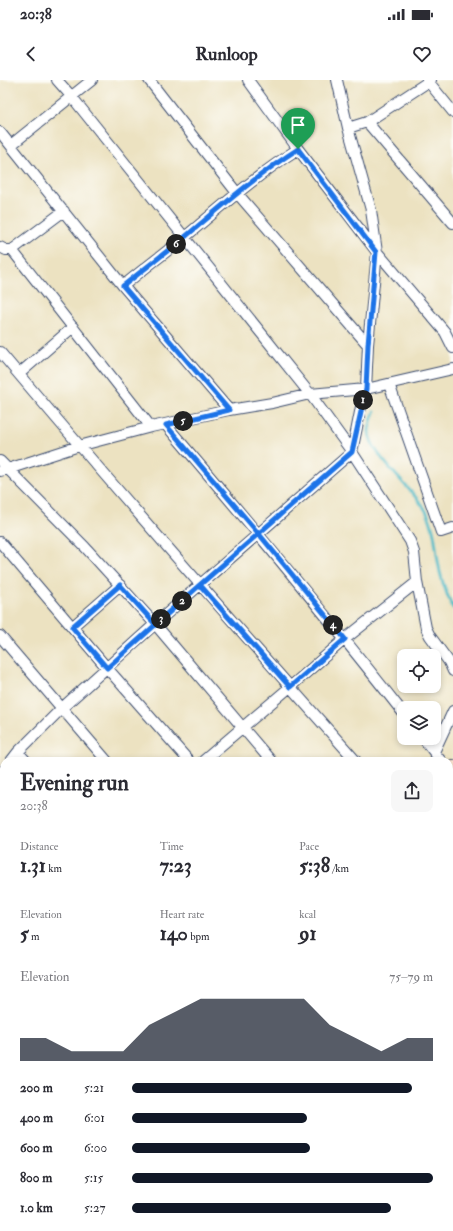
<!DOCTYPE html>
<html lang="en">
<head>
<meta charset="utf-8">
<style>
  :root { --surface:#fff; --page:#f7f7f7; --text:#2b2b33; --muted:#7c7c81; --accent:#111827 }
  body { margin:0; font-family:"IM FELL Double Pica",serif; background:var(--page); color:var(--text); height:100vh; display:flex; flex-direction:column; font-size:15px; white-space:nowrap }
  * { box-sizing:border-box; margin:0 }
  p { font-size:13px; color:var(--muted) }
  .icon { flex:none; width:22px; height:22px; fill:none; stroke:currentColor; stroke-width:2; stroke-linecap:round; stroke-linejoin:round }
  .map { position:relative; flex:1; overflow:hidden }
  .sheet { position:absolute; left:0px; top:677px; width:453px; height:474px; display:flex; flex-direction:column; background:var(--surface); border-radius:12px 12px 0 0; box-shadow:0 2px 6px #0003 }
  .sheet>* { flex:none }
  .tools { position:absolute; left:397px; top:569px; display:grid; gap:8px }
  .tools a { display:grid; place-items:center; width:44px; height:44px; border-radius:8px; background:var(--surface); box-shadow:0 2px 6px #0003; font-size:20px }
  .pin { position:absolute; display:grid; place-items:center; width:34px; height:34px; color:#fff; margin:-41px -17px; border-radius:50% 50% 50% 0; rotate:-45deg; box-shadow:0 0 4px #0007 }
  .pin .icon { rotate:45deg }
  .km { position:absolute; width:20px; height:20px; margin:-10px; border-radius:50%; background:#222; color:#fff; font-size:11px; line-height:20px; text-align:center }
  .round { display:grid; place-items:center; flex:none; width:42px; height:42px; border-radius:8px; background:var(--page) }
  .summary { display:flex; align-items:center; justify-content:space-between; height:68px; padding:0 20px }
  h1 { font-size:22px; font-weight:700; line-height:30px }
  .stats { display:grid; grid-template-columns:repeat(3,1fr); gap:6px; height:68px; padding:4px 20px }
  .stats div { display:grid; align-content:center }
  .stats b { font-size:20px; font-weight:700 }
  .stats small { font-size:11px; font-weight:400 }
  .stats p { font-size:11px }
  .chart { height:112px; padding:8px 20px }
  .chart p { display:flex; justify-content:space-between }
  .chart svg { width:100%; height:72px; margin-top:4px; fill:var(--accent); opacity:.7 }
  ul { padding:0 20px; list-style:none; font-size:13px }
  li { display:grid; grid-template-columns:64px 48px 1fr; align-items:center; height:30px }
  li i { height:10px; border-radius:5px; background:var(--accent) }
  .status { display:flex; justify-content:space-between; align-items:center; height:28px; padding:0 20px; background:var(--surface); direction:ltr }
  .status svg { height:11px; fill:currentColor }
  header { display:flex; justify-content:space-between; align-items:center; height:52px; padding:0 20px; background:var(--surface); font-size:18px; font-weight:700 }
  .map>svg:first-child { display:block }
</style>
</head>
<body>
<div class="status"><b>20:38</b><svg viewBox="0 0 49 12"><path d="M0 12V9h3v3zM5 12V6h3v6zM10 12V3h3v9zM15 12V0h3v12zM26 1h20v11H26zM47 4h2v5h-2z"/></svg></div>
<header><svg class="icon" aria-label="back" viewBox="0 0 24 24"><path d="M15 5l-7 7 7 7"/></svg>Runloop<svg class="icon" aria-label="heart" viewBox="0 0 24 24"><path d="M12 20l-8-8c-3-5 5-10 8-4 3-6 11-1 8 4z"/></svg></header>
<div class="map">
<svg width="453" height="1151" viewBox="0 0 453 1151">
  <rect width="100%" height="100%" fill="#fdfcf7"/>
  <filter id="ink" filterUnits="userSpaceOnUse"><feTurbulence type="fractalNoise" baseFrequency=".025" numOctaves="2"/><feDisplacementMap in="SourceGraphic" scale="8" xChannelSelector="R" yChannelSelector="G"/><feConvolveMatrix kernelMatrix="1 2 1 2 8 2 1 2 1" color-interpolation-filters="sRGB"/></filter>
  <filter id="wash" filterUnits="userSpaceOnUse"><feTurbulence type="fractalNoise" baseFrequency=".012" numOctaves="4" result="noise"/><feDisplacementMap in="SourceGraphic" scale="16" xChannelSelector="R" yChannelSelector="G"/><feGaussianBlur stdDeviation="0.9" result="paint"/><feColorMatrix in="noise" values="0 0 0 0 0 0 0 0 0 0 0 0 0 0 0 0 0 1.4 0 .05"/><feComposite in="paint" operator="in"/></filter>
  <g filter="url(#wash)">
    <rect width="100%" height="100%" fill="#ece2c1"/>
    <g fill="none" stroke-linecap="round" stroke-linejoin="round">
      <path stroke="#4ab8c4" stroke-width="3" d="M374 332C372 338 370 344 369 350 367 372 414 410 426 431 435 447 435 464 438 481 440 498 446 513 453 528"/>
    </g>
  </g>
  <g filter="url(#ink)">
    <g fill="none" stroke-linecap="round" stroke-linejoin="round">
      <defs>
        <path id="minor" d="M149 0 237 113 368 265
          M248 0 298 69 377 172 445 252 453 268
          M337 0 348 48 371 130 377 172 368 265 366 309 361 327 352 372 410 461 414 472 417 502 426 548 430 556 449 582 453 591
          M427 0 453 32
          M431 0 367 42 453 143
          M348 48 367 42
          M0 52 123 206 229 330
          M11 65 92 0
          M0 167 6 170H12L64 131
          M12 170 151 347
          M123 206C143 189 165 173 185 157 222 126 257 95 298 69
          M0 272C116 410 236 546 356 681
          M19 294 73 247
          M389 304 441 452 453 448
          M166 345C247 440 327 536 404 634
          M0 381 85 467 155 544 271 681
          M0 391 8 389 79 366 151 347 229 330 272 323 310 314 366 309 453 289
          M0 462 107 588 189 681
          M72 547 120 505
          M0 556 107 681
          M423 658 441 681
          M18 672 26 681
          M434 672 453 631
          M11 681 18 672 62 628 155 544 352 372 310 314 72 17 57 0
          M203 681 290 607 345 559 417 502
          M0 695 4 690
          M0 729 4 735
          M449 892 453 898
          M449 983 453 980
          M449 1002 453 1005
          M0 1077 4 1084
          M449 1121 453 1126
          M35 1147 36 1151
          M96 1147 99 1151
          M189 1147 193 1151
          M283 1147 286 1151
          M378 1147 381 1151
          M243 1151 248 1147
          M399 1151 404 1147"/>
        <path id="secondary" d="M449 691 453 687
          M449 706 453 703
          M0 1058 4 1055
          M0 1073 4 1069"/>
      </defs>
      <use href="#minor" stroke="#3a4a6d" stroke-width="12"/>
      <use href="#secondary" stroke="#3a4a6d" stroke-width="16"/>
      <use href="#minor" stroke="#fff" stroke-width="10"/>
      <use href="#secondary" stroke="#fde4d1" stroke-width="14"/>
    </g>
  </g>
  <g fill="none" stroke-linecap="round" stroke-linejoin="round" filter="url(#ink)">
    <defs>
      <path id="route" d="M298 69 376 172 368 265 366 309 352 372 155 544 120 505 72 547 107 588 200 505 290 607 345 559 259 454 166 345 229 330 123 206C144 189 165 173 185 157 222 126 257 95 298 69"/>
    </defs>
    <use href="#route" stroke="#fff" stroke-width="8"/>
    <use href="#route" stroke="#1a73e8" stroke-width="5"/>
  </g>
</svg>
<div class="tools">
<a><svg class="icon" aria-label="locate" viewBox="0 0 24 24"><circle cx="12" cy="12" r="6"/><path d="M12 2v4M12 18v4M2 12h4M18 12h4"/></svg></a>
<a><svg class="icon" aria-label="layers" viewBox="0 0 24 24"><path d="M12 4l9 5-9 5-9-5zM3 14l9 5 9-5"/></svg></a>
</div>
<div class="pin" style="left:298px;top:69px;background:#1e9e55"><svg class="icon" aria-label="arrive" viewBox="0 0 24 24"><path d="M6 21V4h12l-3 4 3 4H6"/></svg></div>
<b class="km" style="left:363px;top:320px">1</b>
<b class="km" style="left:182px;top:521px">2</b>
<b class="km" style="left:161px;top:539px">3</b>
<b class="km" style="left:333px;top:545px">4</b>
<b class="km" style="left:183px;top:341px">5</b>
<b class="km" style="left:176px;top:164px">6</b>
<section class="sheet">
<div class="summary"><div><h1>Evening run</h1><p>20:38</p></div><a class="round"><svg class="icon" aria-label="share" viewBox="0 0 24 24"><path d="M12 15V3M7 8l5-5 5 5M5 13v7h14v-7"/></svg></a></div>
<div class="stats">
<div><p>Distance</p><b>1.31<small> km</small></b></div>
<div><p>Time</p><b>7:23</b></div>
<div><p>Pace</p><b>5:38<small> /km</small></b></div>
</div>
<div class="stats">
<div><p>Elevation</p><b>5<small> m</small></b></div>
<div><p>Heart rate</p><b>140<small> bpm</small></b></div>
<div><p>kcal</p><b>91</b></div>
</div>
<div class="chart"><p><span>Elevation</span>75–79 m</p>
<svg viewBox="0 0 160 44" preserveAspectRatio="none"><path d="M0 44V30L10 30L20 38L30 38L40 38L50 22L60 14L70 6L80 6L90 6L100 6L110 6L120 22L130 30L140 38L150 30L160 30V44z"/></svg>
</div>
<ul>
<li><b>200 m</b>5:21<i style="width:93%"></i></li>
<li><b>400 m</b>6:01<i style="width:58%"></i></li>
<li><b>600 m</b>6:00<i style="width:59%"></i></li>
<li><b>800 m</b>5:15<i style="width:100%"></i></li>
<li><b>1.0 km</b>5:27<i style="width:86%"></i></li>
</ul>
</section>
</div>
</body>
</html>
